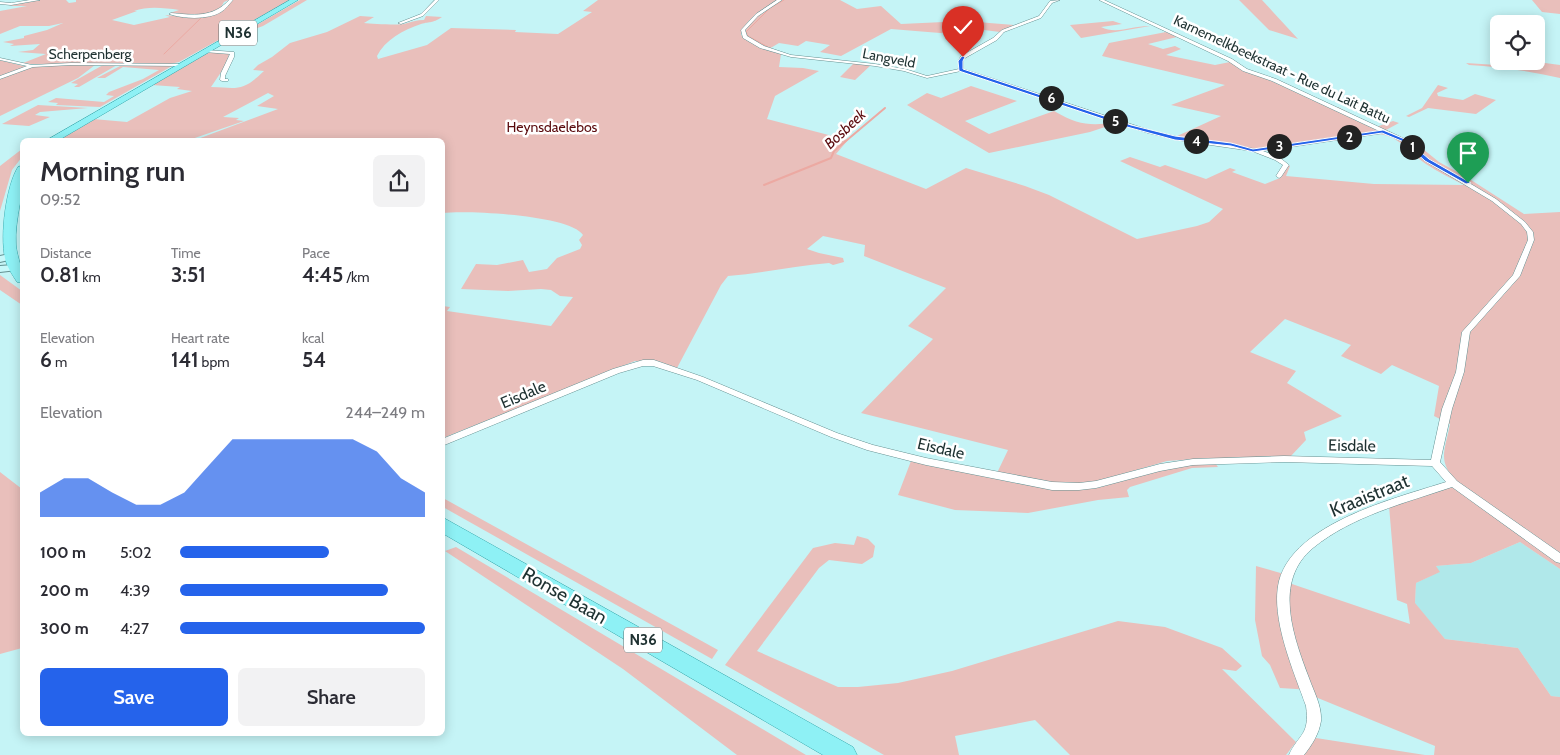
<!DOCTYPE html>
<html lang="en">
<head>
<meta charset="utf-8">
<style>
  :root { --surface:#fff; --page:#f2f2f3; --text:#2b2b33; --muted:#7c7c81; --accent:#2563eb }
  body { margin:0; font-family:Cabin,sans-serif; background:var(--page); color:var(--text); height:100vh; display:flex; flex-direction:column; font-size:19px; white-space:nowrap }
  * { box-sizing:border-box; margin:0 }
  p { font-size:16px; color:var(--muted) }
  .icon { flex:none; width:28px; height:28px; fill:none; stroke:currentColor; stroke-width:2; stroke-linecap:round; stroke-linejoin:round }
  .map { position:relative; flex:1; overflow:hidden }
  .side { position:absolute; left:20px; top:138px; width:425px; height:598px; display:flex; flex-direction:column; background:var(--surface); border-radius:8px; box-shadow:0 2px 12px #0003 }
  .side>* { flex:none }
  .buttons { position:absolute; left:1490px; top:15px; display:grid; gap:10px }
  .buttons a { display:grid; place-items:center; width:55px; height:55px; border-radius:8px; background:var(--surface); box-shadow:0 2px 12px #0003; font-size:25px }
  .pin { position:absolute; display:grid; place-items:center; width:42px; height:42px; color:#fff; margin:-51px -21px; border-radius:50% 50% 50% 0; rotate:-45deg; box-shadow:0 0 5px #0007 }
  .pin .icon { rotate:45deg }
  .km { position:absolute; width:25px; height:25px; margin:-12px; border-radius:50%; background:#222; color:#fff; font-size:14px; line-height:25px; text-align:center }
  .round { display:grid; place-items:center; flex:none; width:52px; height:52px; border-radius:8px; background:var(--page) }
  .summary { display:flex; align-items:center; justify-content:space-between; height:85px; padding:0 20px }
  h1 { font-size:28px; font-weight:600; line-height:38px }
  .metrics { display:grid; grid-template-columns:repeat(3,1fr); gap:8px; height:85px; padding:5px 20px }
  .metrics div { display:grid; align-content:center }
  .metrics b { font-size:21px; font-weight:600 }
  .metrics small { font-size:14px; font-weight:400 }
  .metrics p { font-size:14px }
  .chart { height:140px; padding:10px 20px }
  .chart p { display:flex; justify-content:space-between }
  .chart svg { width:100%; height:90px; margin-top:5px; fill:var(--accent); opacity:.7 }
  .primary-button { display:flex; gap:10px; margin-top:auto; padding:10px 20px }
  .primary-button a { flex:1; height:58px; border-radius:8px; background:var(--accent); color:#fff; font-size:20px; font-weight:600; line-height:58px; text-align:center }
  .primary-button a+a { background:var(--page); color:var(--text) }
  ul { padding:0 20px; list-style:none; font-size:16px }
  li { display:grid; grid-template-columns:80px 60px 1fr; align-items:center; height:38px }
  li i { height:12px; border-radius:6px; background:var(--accent) }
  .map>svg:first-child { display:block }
</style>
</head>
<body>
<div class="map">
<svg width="1560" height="755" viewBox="0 0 1560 755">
  <rect width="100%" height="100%" fill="#c5f4f6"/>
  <path fill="#b0e8ea" d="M1520 542 1560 569V697L1551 696 1518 648 1445 639 1415 604 1416 583 1439 572 1436 566 1471 563Z"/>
  <path fill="#e9bfbb" d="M39 0H66L69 3 76 2V0H229L224 2C215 21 188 15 170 13L179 10C164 8 148 6 134 11H137L112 20 134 25 170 17 165 15C189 17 217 24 232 0H290L179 62 170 64H31L23 63 46 54 18 52 33 50 40 44 10 46 14 44 3 42 24 38V36L47 30 63 23 49 26H20L0 34V11L27 6H8Z
    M300 0H307L263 26 241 34Z
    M598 0H779C768 6 742 21 741 35L781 54 779 67 803 68 819 71 775 96 767 119 848 140 836 154 926 189 966 168 1025 186 1049 195 1137 239 1197 226 1209 222 1223 209 1120 161 1130 157 1160 167 1165 165 1206 179 1230 168 1236 170 1232 172 1265 184 1280 178 1286 165 1290 166 1286 176 1374 184 1464 185C1451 178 1438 172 1426 164 1409 152 1397 133 1374 134L1254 150 1236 145 1175 137 1221 116 1171 105 1225 85 1102 56 1109 43 1166 32 1177 37 1148 44 1163 49 1175 46 1181 49 1166 55 1215 65 1230 62 1333 109 1338 107 1376 127 1393 121 1399 123 1386 130 1418 145 1439 162 1468 178 1524 214 1560 212V569L1520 542 1471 563 1436 566 1440 572 1416 583 1415 603 1445 639 1518 648 1551 696 1560 697V755H1434L1435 746 1313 696 1312 690 1280 688 1270 665 1262 656 1255 620 1256 566 1291 576 1289 583 1410 624 1407 604 1397 600 1389 506 1459 485C1437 461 1444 454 1450 424L1434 416 1439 386 1392 365 1381 374 1341 356 1351 345 1285 319 1250 352 1296 371 1287 383 1342 416 1304 432 1306 440 1290 457 1196 459 1167 461 1099 481 1066 485 997 473 1008 450 861 413 933 339 908 326 946 288 864 256 865 245 823 236 807 249 819 253 843 258 844 262 833 265 829 263C795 266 762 273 728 276L721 285 677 368 657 361H635L443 438V306L450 307 447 311 551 326 573 297 560 296 551 290 541 289 508 291 461 289 476 264 497 265 523 260 529 272 547 269 557 258 580 249 582 245 579 240 583 235C571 215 466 210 443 213L442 140H195L278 109 257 106 274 96 268 93 223 117 239 118 236 120 244 121 189 140H59L93 119 127 122 170 98 192 91 177 89 180 87 152 85 208 52 229 53 228 62 211 87C239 88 242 92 264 71L253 70 258 65 272 57 290 43 327 32 360 16 374 17 364 23C371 24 398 25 404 24 411 22 417 20 424 20L426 16 442 17C431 24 431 21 421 24 403 30 385 40 377 56L378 59 427 45 451 28 516 30 515 32 558 34 592 12 583 11Z
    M782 0H840L857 9 881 6 901 24 965 21 1014 25 1000 32 984 30 977 36 891 29 841 56 820 52 830 45 806 41 798 46 779 43 769 49 745 36 743 30 758 16Z
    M1239 0H1262L1298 39 1269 30Z
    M1532 0H1560V14L1542 12Z
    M1113 21 1122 24 1101 27C1117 35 1134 25 1150 26L1081 38 1070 25Z
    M0 60 27 67 66 64 95 65 78 78 0 116Z
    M1530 61 1560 65V78C1530 71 1500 67 1469 65L1466 63 1512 66Z
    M854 63 871 65 855 80 840 77Z
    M103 65H117L79 87H74L78 84 71 83Z
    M122 65 172 66 100 107 56 105 58 103 48 102 56 98 104 102 114 96 106 95 109 92 143 79 159 70 123 67 105 78H97Z
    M1438 85 1448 88 1437 93 1438 96 1463 100 1475 94 1496 100 1476 114 1428 108 1409 117 1406 116 1422 108Z
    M971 86 1017 101 965 121 989 134 1054 111C1080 126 1088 125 1117 123L1090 132 989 153 907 105 927 93 941 98Z
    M38 105 88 108 40 112 35 115 50 117 29 126 2 124Z
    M22 149V157L12 170 0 211V166Z
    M0 275 22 291V305L0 290Z
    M911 461 1020 484 1074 490 1097 488 1172 466 1215 463 1218 467 1192 468 1130 487 1127 490 1129 497 1098 500 1028 513 955 510 898 495Z
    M0 472 22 489V648L0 654Z
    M443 498 718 650 712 659 443 507Z
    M857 536 868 539 875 546 873 557 862 564 829 560 819 568 757 651 838 687H858L898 683 952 671 1118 621 1165 627 1222 648 1242 666 1236 671 1222 669 1296 742 1286 755H1070L1035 720 955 736 959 755H884L725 665 813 548 835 543 854 545Z
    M456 547 806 755H737L623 669 445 551Z
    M1316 738 1425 755H1302Z"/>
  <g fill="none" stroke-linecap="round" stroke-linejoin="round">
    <path stroke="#eca9a2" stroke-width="1" d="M768 47 748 36 746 32 770 8 784 0
      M164 54 201 18"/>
    <path stroke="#eca9a2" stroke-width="2" d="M764 185 831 158 834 151 885 108"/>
    <defs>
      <path id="street" d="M30 0H40L11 5 0 4V2L11 3Z
        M229 0H233C229 4 226 9 221 12 208 20 183 19 169 14L171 13C193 15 213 18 229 0Z
        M435 0H439L423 16 401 24 398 23 421 14Z
        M777 0H782L758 16 745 30 747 36 764 46 791 55 875 64 905 69 927 76 959 69V60L961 56 993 38 1002 30 1039 16 1050 1 1060 0 1052 3 1041 18 1004 32 997 40 965 58 963 60V69L1152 131 1183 138 1256 149 1379 131 1272 81 1243 71 1228 61 1099 0H1104L1232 59 1247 69 1276 79 1407 140 1429 159 1496 199 1525 222 1533 232 1534 240 1520 276 1470 332 1464 372 1452 409 1440 462 1457 481 1560 553V563L1556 562 1452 487C1405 503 1352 516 1313 548 1273 581 1293 636 1309 678 1314 692 1322 706 1321 721 1319 734 1312 745 1304 755H1289C1299 733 1310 736 1306 706 1294 672 1270 618 1279 581 1294 523 1396 498 1446 482L1432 466 1284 462 1193 465 1160 471 1096 488 1079 490H1052L926 465 867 450 831 437 697 380 653 366H643L619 373 442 446V439L613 369 643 360H654L703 377 837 433 873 445 926 458 1052 482 1079 483 1096 481 1160 464 1193 459 1284 456 1431 460 1442 409 1456 372 1462 332 1513 275 1528 240 1527 232 1521 224 1492 201 1425 161 1403 142 1384 133 1263 151 1279 157 1289 165 1281 177 1279 178 1276 176 1283 165 1275 160 1252 151 1183 141 1148 133 961 71 927 78 904 71 875 66 791 57 760 48 743 38 741 30 756 14Z
        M206 50 234 52V57L225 76V79H228V81H222L220 80 221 73 230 54 204 52Z
        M0 58 32 65 71 63 181 64 183 65 181 66 71 65 33 67 0 79V76L27 66 0 60Z"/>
      <path id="secondary" d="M9 254 13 255 14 257 13 259 0 262V256Z
        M13 265 18 268 17 270 0 272V266Z"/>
      <path id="primary" d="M290 0H298L59 140H47Z
        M22 166C26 191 14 218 16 245 17 258 24 270 22 283L17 282C12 274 7 267 5 258 0 235 6 186 18 167Z
        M442 517 853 747 857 755H823L442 533Z"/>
    </defs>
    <use href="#street" stroke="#659192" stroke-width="1"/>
    <use href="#secondary" stroke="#659192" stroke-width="2"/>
    <use href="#primary" stroke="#36a8ac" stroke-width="1"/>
    <use href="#street" fill="#fff" fill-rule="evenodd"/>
    <use href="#secondary" fill="#c7f8fa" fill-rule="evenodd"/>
    <use href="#primary" fill="#8ef1f5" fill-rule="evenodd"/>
  </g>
  <path fill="#2563eb" stroke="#fff" d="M962 56 965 57 963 61V69L1131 125 1175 136 1231 143 1253 149 1383 130 1407 140 1429 159 1471 183 1466 184 1425 161 1404 142 1382 133 1253 152 1231 146 1175 140 1127 127 959 71 958 61Z"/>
  <g text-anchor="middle" stroke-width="5" stroke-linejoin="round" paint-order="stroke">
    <g font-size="14" fill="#1e3131" stroke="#fff">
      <text x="90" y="59">Scherpenberg</text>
      <text transform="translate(889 58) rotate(11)" y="5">Langveld</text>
      <text transform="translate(1282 69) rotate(25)" y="5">Karnemelkbeekstraat - Rue du Lait Battu</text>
    </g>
    <g font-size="14" fill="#5a0a0d" stroke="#fff">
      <text x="552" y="132">Heynsdaelebos</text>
    </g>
    <g fill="#fff" stroke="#626f6f" stroke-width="1">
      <rect x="219" y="20.5" width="38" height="25" rx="4"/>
      <rect x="624" y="627.5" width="38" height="25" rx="4"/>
    </g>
    <g font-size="15" font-weight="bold" fill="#1e3131">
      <text x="238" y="38">N36</text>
      <text x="643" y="645">N36</text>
    </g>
    <g font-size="15" font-style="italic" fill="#5c0c0f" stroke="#fff">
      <text transform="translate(845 129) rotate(-43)" y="5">Bosbeek</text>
    </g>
    <g font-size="16" fill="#1e3131" stroke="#fff">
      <text transform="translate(523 394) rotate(-23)" y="6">Eisdale</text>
      <text transform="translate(1352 445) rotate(1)" y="6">Eisdale</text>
      <text transform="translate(941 448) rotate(13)" y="6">Eisdale</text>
    </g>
    <g font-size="19" fill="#1e3131" stroke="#fff">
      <text transform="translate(1369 495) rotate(-22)" y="7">Kraaistraat</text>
      <text transform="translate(565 595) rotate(30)" y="7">Ronse Baan</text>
    </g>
  </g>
</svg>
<div class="buttons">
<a><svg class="icon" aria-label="locate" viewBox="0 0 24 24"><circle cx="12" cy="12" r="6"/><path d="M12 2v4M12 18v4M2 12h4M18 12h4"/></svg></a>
</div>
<div class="pin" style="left:1468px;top:183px;background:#1e9e55"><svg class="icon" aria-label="arrive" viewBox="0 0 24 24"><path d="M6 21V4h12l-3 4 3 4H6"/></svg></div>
<div class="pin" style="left:963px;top:57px;background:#d93025"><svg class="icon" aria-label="check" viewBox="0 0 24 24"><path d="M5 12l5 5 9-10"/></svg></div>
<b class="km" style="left:1412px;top:147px">1</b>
<b class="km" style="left:1349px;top:137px">2</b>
<b class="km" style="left:1279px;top:146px">3</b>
<b class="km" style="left:1196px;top:141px">4</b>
<b class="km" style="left:1115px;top:121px">5</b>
<b class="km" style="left:1051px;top:98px">6</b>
<section class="side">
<div class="summary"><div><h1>Morning run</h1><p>09:52</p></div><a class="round"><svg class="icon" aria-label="share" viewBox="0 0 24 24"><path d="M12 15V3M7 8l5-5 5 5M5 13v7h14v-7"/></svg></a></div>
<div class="metrics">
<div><p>Distance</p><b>0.81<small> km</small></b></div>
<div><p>Time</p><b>3:51</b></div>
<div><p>Pace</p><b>4:45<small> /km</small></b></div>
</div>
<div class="metrics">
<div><p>Elevation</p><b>6<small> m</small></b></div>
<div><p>Heart rate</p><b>141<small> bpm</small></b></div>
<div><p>kcal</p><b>54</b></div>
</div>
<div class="chart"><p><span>Elevation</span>244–249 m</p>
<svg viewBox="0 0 160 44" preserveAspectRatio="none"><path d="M0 44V32L10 25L20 25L30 32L40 38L50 38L60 32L70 19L80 6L90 6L100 6L110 6L120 6L130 6L140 12L150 25L160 32V44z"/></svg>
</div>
<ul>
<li><b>100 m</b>5:02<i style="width:61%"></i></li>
<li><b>200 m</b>4:39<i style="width:85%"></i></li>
<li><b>300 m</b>4:27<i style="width:100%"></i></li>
</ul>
<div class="primary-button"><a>Save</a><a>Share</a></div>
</section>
</div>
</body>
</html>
